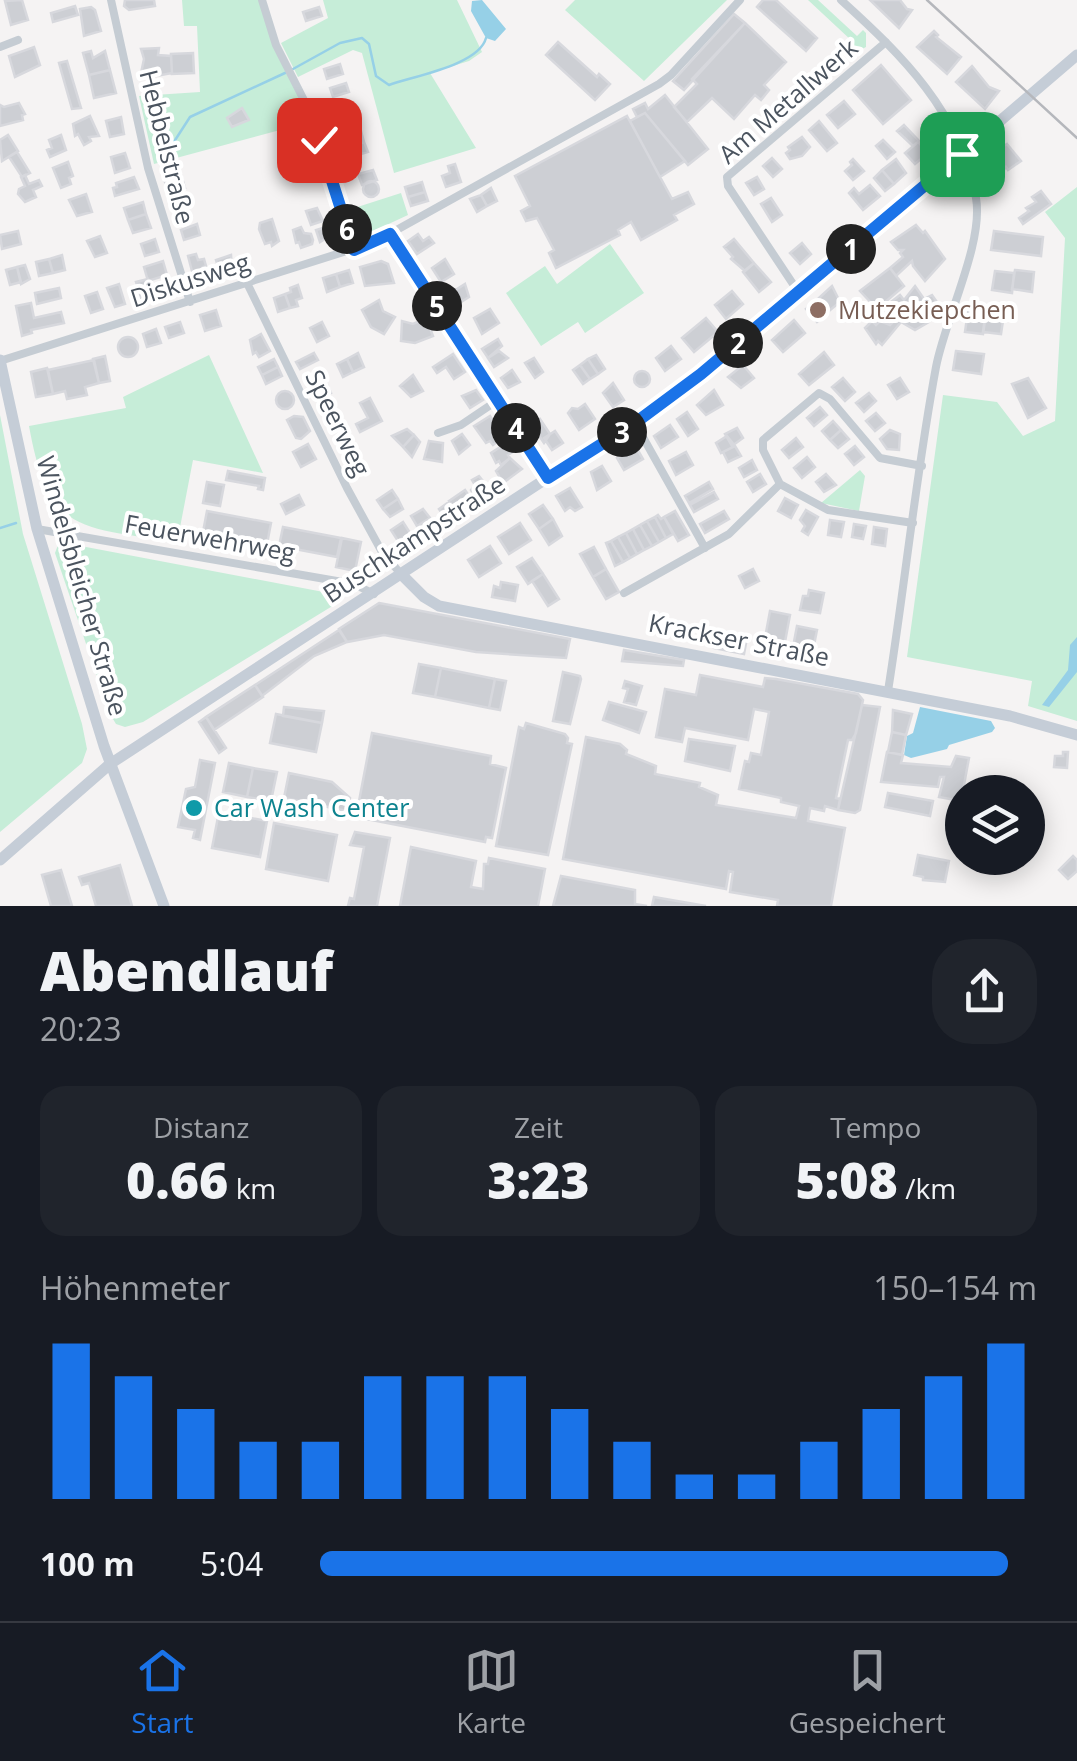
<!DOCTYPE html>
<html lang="de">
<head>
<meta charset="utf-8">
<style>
  :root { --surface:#171b24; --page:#20242c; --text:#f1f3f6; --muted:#9ea1a6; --line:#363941; --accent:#1a73e8 }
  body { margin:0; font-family:"Open Sans",sans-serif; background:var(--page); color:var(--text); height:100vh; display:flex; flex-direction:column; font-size:38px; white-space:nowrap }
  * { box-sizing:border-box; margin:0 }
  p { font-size:32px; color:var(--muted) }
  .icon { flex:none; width:55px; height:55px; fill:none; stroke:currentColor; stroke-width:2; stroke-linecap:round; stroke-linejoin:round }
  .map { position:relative; height:906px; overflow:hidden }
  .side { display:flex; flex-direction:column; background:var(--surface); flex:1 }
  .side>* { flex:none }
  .controls { position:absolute; left:945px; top:775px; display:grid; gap:20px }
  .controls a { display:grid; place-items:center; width:100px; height:100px; border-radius:50%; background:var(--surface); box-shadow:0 5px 25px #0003; font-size:50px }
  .pin { position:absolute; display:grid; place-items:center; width:85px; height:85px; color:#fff; margin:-42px; border-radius:20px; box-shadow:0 5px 15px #0006 }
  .km { position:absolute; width:50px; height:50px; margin:-25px; border-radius:50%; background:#222; color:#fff; font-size:28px; line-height:50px; text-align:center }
  .round { display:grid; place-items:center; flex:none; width:105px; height:105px; border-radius:40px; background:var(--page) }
  .headline { display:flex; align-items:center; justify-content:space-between; height:170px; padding:0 40px }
  h1 { font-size:55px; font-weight:800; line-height:75px }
  .figures { display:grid; grid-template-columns:repeat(3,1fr); gap:15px; height:170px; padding:10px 40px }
  .figures div { display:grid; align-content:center; border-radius:25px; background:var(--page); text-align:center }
  .figures b { font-size:50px; font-weight:800 }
  .figures small { font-size:28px; font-weight:400 }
  .figures p { font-size:28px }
  .chart { height:280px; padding:20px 40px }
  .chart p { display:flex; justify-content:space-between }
  .chart svg { width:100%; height:180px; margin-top:10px; stroke:var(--accent); stroke-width:6 }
  ul { padding:0 40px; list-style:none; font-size:32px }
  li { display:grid; grid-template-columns:160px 120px 1fr; align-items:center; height:75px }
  li i { height:25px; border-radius:12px; background:var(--accent) }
  .dock { display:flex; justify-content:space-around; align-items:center; height:140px; border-top:2px solid var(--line); background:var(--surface); font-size:28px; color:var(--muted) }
  .dock a { display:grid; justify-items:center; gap:5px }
  .dock .selected { color:var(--accent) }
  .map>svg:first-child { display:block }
</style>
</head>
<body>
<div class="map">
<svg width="1077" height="906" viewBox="0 0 1077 906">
  <rect width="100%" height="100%" fill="#f5f3f3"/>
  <path fill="#c6edd8" d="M182 0H259L310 122 154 164 139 96 200 92 197 26H184Z
    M323 0H457L482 52 469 61 430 73 476 148 394 173 362 53 353 50 298 77 281 43 328 18Z
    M575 0H727L644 81 565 10Z
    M808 0H818L857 36 863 30 866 33V47L856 52 847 47 852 41Z
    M1077 187V721L1028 706 1032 681 907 657 943 395 997 402 1023 436 1055 421 1065 238 1045 212Z
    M401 193 408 215 354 240 345 211Z
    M610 244 644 293 585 333 578 322 541 346 506 293 545 266 557 284Z
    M209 355 263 473 193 460 177 543C80 525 49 537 29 426L126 408 123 397Z
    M0 415 23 534 82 724 87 749 82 763 0 832Z
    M860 470 865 476 859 511 821 503Z
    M65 543 334 594 339 602 143 722 125 727 116 724 110 714 55 553 58 545Z"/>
  <path fill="#96d0e7" d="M482 0 506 29 495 41 486 38 471 11 472 1Z
    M1077 637V672L1049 707 1042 705 1068 670 1070 645Z
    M920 707 991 721 995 728 992 732 949 745 947 749 911 758 904 755 907 736 913 733Z"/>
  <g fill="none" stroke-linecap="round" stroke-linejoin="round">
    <path stroke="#96d0e7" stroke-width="2.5" d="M293 69 340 43 362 38 369 44 376 76 389 85C414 76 479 65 486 38
      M170 148 190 117 285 73
      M0 528 16 523"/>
  </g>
  <path fill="#cdcfd4" stroke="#d7d8dd" stroke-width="2.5" d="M22 0 28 20 11 25 5 1Z
    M125 0H154L155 6 129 10 124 6Z
    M763 0H776L817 38 806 51 757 7Z
    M870 0H900L907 9 912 10 899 28Z
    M75 6 78 15 53 22 51 13Z
    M91 7 95 10 101 31 84 36 80 9Z
    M319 7 322 16 306 21 303 12Z
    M734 14 745 23 684 90 673 81Z
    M745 23 786 62 764 85 769 90 761 100 755 95 734 119 712 98 687 122 674 107 697 84 692 79Z
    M934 31 938 35 936 37 961 57 947 74 917 47Z
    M558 42 597 77 599 74 610 84 595 100 546 55Z
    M34 47 40 65 15 77 9 56Z
    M159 48 158 55 171 56 172 73 146 78 141 73 144 59 141 49Z
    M91 51 93 58 105 51 110 70 89 75 83 53Z
    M193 53 194 73 172 74 171 54Z
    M67 61 81 108 72 109 59 63Z
    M340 64 343 74 327 79 324 69Z
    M881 65 911 100 883 124 853 90Z
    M972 66 989 87 999 91 985 109 956 82Z
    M110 70 116 93 94 98 89 75Z
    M346 83 349 92 333 97 330 88Z
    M665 95 708 149 688 165 645 113 637 117 633 109 645 103 648 109Z
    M844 101 855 114 838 128 827 115Z
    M19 103 25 114 22 115 23 120 0 126V105L4 107Z
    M352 107 357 121 344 125 338 112Z
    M242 108 249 120 232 127 227 118Z
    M645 113 685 161 660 177 630 121Z
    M90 116 99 136 89 137 91 141 84 145 78 134 75 136 73 124Z
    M627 116 672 199 688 192 694 204 674 215 677 220 641 240 631 222 618 230 620 235 556 268 549 253 554 250 537 218 526 221 521 211 530 206 515 176Z
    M121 117 124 134 110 137 106 121Z
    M819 121 837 143 827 151 809 130Z
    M904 125 919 141 913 146 897 131Z
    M361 131 364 142 349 147 346 136Z
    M8 135 18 151 2 161 0 140Z
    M61 135 66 150 50 157 47 150 52 148 49 140Z
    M802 137 810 147 802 156 790 159 786 153 790 150 788 147Z
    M883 140 895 152 887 159 876 146Z
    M364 142 368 152 351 157 349 147Z
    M918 142 928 153 915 164 905 153Z
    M1007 144 1021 161 1008 170 1006 167 997 179 984 159Z
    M17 152 30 173 22 177 9 157Z
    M125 153 130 168 115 173 111 157Z
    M772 158 782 169 773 177 763 166Z
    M853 159 864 171 853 180 845 171 852 165 850 162Z
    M896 159 906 173 894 184 882 170Z
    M317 161 321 174 308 178 302 172 304 164Z
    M68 162 73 176 69 178 71 184 61 188 53 168Z
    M455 164 461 182 446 187 442 176 450 173 448 166Z
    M179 168 185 188 169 193 162 174Z
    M373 170 377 180 362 185 358 174Z
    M882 170 894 184 885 191 874 178Z
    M25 175 29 184 39 180 42 186 33 190 36 197 25 202 18 194 19 189 25 186 21 177Z
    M134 177 139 189 115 196 113 188 117 187 116 183Z
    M757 177 764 189 754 195 746 183Z
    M363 189a8 8 0 1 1 16 0a8 8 0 1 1-16 0Z
    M422 182 425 192 408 197 405 187Z
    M870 185 880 196 863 210 849 193 854 188 859 194Z
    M491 188 497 201 487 206 481 195Z
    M1041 191 1051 204 1023 224 1019 218 1029 211 1026 208 1036 202 1032 197Z
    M425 192 428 201 411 206 408 197Z
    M86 194 92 212 77 216 69 200Z
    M481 195 487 206 477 212 470 199Z
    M771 198 782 215 772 222 761 204Z
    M143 202 146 214 128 220 124 208Z
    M317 208 323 221 311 225 306 211Z
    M146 214 151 228 133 233 128 220Z
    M272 219 279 241 272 246 271 242 265 244 259 229 260 223Z
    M197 224 200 235 184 240 181 230Z
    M916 225 923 233 925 231 945 259 925 281 913 266 912 261 896 276 890 268 903 257 900 253 903 250H898L891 242Z
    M301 227 304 233 311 234 313 240 312 244 301 248 299 242 296 243 293 230Z
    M326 227H331L333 234 320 242 316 230Z
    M18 231 21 244 2 249 0 235Z
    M994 231 1043 237 1041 256 991 250Z
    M418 234 423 241 429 237 434 243 417 254 408 241Z
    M100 236 107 253 95 257 87 241Z
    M155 239 159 252 145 256 141 244Z
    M734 239 754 263 745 271 731 259 733 257 724 247Z
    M802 243 811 254 800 264 790 253Z
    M196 254 198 260 204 259 206 266 203 267 204 272 193 275 188 256Z
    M62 255 65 270 53 273 49 259Z
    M231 255 232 269 220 273 216 260Z
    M49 259 53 273 39 276 36 262Z
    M445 259 454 274 441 282 432 268Z
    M163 261 167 275 148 281 144 267Z
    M381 261 388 264 394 283 365 286 360 267Z
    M754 263 771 282 759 292 743 272Z
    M25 265 30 279 21 284 17 267Z
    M17 267 21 282 10 285 6 270Z
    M890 268 904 286 877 309 860 291Z
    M349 270 353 283 340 287 336 274Z
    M1015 270 1034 272 1032 292 1012 289Z
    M995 271 1014 273 1012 293 992 290Z
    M336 274 340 287 327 292 323 278Z
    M148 279 153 294 141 298 136 282Z
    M119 284 125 304 115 307 107 288Z
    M465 284 469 297 458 304 451 293Z
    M298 285 302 298 296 300 298 306 290 308 285 294 291 292 290 288Z
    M832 286 840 302 829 311 819 298Z
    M915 286 924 299 932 295 937 302 928 310 931 314 929 322 915 330 901 322 882 345 878 341 876 344 865 328 872 321 876 325 880 321 890 325 897 318 891 302 900 295 904 300Z
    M59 288 61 298 37 304 35 293Z
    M732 291 743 304 726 319 715 305Z
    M97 292 103 309 91 313 85 296Z
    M285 294 290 308 278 312 274 298Z
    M819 298 829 311 817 322 806 309Z
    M379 300 383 311 395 317 384 334 371 327 362 310Z
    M31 303 34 318 61 312 64 323 31 330 32 333 22 336 16 306Z
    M490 309 499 323 482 334 474 318Z
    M216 310 221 326 205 331 200 315Z
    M968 311 986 314 983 334 965 332Z
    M986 311 1004 314 1001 334 983 332Z
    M426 318 433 336 415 343 401 341 402 321 413 324Z
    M706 318 718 332 694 352 682 338Z
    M794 320 805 333 783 352 772 340Z
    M180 322 184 333 169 338 165 327Z
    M322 322 329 336 317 342 310 328Z
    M156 329 161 343 147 347 143 334Z
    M261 334 270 351 259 357 256 352 253 354 250 340Z
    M118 347a10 10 0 1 1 20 0a10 10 0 1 1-20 0Z
    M498 339 502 346 488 358 482 349Z
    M671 346 681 359 665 371 656 358Z
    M499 351 508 358 494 367 488 358Z
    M956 351 984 354 981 374 953 370Z
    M824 352 834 365 809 385 799 374Z
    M314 353 318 360 300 369 296 362Z
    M358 353 364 367 353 372 347 359Z
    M453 354 465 372 454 379 446 367 437 373 433 367Z
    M596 355 605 369 598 374 588 359Z
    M105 356 110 381 99 383 93 359Z
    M534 358 543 372 535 378 525 363Z
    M274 359 278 367 262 375 258 367Z
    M347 359 353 372 343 377 337 364Z
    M588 359 598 374 590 379 580 365Z
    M94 360 99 383 85 387 87 395 67 399 65 391 53 394 48 370Z
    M580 365 590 379 583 384 573 370Z
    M743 365 754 378 741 388 728 377Z
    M278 367 282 376 266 384 262 375Z
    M47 368 53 394 36 397 31 372Z
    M512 370 520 382 508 388 501 378Z
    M634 379a8 8 0 1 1 16 0a8 8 0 1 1-16 0Z
    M321 372 331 393 317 401 306 380Z
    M413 375 423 391 411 397 400 386Z
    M843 378 855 392 845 401 832 387Z
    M900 378 909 392 897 399 888 385Z
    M1028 378 1046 408 1028 418 1012 384Z
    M613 383 624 400 613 407 603 393Z
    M476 390 483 400 470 408 462 396Z
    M714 390 723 405 706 415 697 405Z
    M276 400a9 9 0 1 1 18 0a9 9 0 1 1-18 0Z
    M869 393 876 401 864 412 856 403Z
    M370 398 382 421 360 432 356 424 368 418 360 403Z
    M585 404 595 419 579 430 568 413 572 408 578 409Z
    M820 407 827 415 814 426 807 418Z
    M687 412 698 429 688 436 677 419Z
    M876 413 885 423 875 431 866 421Z
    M294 416 303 417 310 431 301 439 296 438 287 420Z
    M490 416 500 431 493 436 497 442 493 445 490 441 486 443 474 426Z
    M540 419 550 434 544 443 531 424Z
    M833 421 841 430 830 440 822 431Z
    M670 425 678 437 661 448 654 436Z
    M737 428 743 438 732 446 725 434Z
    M407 429 414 435 403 447 392 436Z
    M841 430 849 439 838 448 830 440Z
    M890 430 900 434 899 450 887 449 880 439Z
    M555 431 563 443 552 450 544 438Z
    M462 434 470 445 459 454 452 441Z
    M414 435 420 442 412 457 403 447Z
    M727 436 735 446 721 453 716 443Z
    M796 438 803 447 789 458 782 450Z
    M429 441 443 443 442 462 424 459Z
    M508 442 514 451 508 455 510 458 501 465 499 461 496 463 491 453Z
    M308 444 316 459 301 467 293 452Z
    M735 446 741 456 728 462 723 452Z
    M855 446 864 457 854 465 845 454Z
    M636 447 643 459 624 470 617 458Z
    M686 452 693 465 676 475 669 461Z
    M807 457 815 467 802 478 794 468Z
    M510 458 522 469 503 483 496 471Z
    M752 460 757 470 744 477 739 468Z
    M602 466 611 481 597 490 591 472Z
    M228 471 265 478 263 490 258 489 259 486 226 480Z
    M760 474 766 484 753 492 747 482Z
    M826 474 836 485 824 492 816 482Z
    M479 476 493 494 479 503 471 490 475 485 472 480Z
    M207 482 224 485 220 506 203 503Z
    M709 482 713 489 689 503 685 496Z
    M570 488 582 507 575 511 570 507 565 511 556 496Z
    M392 490 398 499 383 509 377 500Z
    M465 490 475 505 461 514 456 504 453 506 449 501Z
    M714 492 718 499 694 512 690 505Z
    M299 495 304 505 286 514 281 504Z
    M785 498 798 505 791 518 778 511Z
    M398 499 403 509 390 517 383 509Z
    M449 502 453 506 456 504 462 512 448 522 439 509Z
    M543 505 553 519 539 529 529 514Z
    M423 509 430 518 417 526 411 516Z
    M806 510 818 517 808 535 802 531 805 526 800 520Z
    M207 511 271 523 267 544 203 532Z
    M675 511 689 535 678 541 664 517Z
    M724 511 729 519 705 533 700 524Z
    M658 515 661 519 664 517 673 534 666 538 655 517Z
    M655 517 666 538 659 542 647 521Z
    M430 518 436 528 424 536 417 526Z
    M553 519 562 536 549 545 539 529Z
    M830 520 844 522 841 537 828 535Z
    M647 521 659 542 652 546 640 525Z
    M403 522 410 533 398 541 391 530Z
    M520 523 531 540 509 554 498 537Z
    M854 524 866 526 863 539 852 537Z
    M640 525 652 546 644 550 633 529Z
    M283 527 341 538 337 557 279 546Z
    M874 527 887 529 885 546 872 544Z
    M633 529 644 550 637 554 626 533Z
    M626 533 637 554 630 558 618 537Z
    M618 537 630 558 623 562 611 541Z
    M342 538 361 542 355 571 336 567Z
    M611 541 623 562 615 566 606 543Z
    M490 546 501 563 479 577 468 560Z
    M594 547 606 569 593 577 580 554Z
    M532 558 543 574 528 584 517 567Z
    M606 569 619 592 606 599 593 577Z
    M753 569 759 581 745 588 739 576Z
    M543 574 559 599 548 606 532 581Z
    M501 582 518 585 515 601 492 597 494 586 500 588Z
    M809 590 824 593 820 613 800 610 803 596H808Z
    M379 603 570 639 566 658 476 652 384 635 347 642 339 629Z
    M770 611 790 615 785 642 765 638Z
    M797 626 817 630 813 650 793 647Z
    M339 630 347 642 314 656 262 696 255 685Z
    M716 636 741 641 742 637 747 638 744 654 714 648Z
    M624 650 684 660 683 666 622 661Z
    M419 664 441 668 435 697 413 693Z
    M441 668 495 679 489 708 435 697Z
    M563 672 580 676 581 679 570 724 553 721Z
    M700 675 763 687 765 678 776 679 858 694 863 700 856 733 852 740H848L836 798 840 799 838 810 825 806 824 811 810 808 808 821 845 828 831 906H777L778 900 730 892 733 872 729 871 726 889 563 859 586 737 620 744 627 750 626 754 656 766 655 774 700 783 699 787 718 795 716 805 796 818 799 806 781 802V798L739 789 745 761 749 762 751 753 761 755 769 712 754 709 748 740 685 728 682 742 656 737 665 689 696 695Z
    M495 679 506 681 500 710 489 708Z
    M625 681 642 686 636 705 624 702 628 689 623 688Z
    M255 685 263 697 214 730 206 717Z
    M609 702 646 712 639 733 603 720Z
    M862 705 880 707 860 810 855 813 838 810Z
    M284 707 324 711 322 723 283 716Z
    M893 710 912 714 906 735 892 732Z
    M276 714 322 723 316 752 270 743Z
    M206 717 226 748 219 753 199 722Z
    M526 723 565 734 568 738 567 743 572 744 548 855 496 846 519 727 524 729Z
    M892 732 906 735 902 755 888 752Z
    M372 733 491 756 490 764 506 768 492 838 486 837 485 842 356 817Z
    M689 739 735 746 730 771 685 761Z
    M887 752 903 755 901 763 951 767 956 756 969 758 961 801 939 797 944 777H940L938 787 881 782Z
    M1063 752H1068L1067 768 1054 767 1055 756H1063Z
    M200 760 215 763 200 840 193 838 195 830 178 827 186 789 195 787Z
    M229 763 253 768 247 797 223 792Z
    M253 768 277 772 271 801 247 797Z
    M289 773 332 782 350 798 347 811 284 798Z
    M888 793 933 801 930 816 885 807Z
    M219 812 267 821 260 857 212 848Z
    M274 823 337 835 328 881 266 869Z
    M355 832 390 838 377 906H348L350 898 354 899 364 847 350 845Z
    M411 847 476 861 471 887 483 889 484 864H488L489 858 545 869 538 906H400Z
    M918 855 949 861 945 882 923 880V877L914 875Z
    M1073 856 1077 860V871L1068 879 1059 870Z
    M120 865 132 906H96L89 883 82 885 79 877Z
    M61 870 72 906H51L42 875Z
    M561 876 635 890V904L647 906H553Z
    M654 897 706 906H652Z"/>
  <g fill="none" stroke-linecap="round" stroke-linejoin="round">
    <path stroke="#c5ccd3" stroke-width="8" d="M111 0 148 168 190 302
      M262 0 276 45 309 110 354 250
      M841 0C902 55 961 113 976 198 984 243 945 319 936 367 916 474 905 584 888 691
      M0 47 18 40
      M390 235 548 477
      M247 283 347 488 382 552 401 574
      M799 293 728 186 727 177 886 42
      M0 361 375 242 659 84 671 75 740 0
      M635 423 705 548
      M438 433 461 425 498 400
      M780 484 763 450V440L819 393 830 399 880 458 922 466
      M780 484 828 510 913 523
      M37 529 354 584 374 594
      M624 593 729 534 780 484"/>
    <path stroke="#c5cdd7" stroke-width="11" d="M0 360 37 529 104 746 164 906
      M402 575 424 597 439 606 1010 716 1077 735
      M0 860 110 764 665 401 799 293 1077 55"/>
    <path stroke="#b5b7bc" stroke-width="2.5" d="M927 0 1077 138"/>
  </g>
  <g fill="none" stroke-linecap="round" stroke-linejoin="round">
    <defs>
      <path id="route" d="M319 140 354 250 390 234 548 478 635 423 701 374 962 154"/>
    </defs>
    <use href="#route" stroke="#fff" stroke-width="20"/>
    <use href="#route" stroke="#1a73e8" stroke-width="12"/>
  </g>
  <circle fill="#8d6e63" stroke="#fff" stroke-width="4" cx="818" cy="310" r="10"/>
  <circle fill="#0f9aa8" stroke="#fff" stroke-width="4" cx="194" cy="808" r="10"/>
  <g text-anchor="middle" stroke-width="8" stroke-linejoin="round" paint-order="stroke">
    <g font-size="25" fill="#4b545f" stroke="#fff">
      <text transform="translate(788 101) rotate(-41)" y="9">Am Metallwerk</text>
      <text transform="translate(167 147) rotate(76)" y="9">Hebbelstraße</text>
      <text transform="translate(190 280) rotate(-18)" y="9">Diskusweg</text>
      <text transform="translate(338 423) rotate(64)" y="9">Speerweg</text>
      <text transform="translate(210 538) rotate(10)" y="9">Feuerwehrweg</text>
      <text transform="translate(414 539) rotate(-33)" y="9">Buschkampstraße</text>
      <text transform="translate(82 586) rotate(74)" y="9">Windelsbleicher Straße</text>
      <text transform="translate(739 640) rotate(11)" y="9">Krackser Straße</text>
    </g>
    <g font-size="25" fill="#785e54" stroke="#fff" text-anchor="start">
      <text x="838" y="319">Mutzekiepchen</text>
    </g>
    <g font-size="25" fill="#0d838f" stroke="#fff" text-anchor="start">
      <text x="214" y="817">Car Wash Center</text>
    </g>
  </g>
</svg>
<div class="controls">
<a><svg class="icon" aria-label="layers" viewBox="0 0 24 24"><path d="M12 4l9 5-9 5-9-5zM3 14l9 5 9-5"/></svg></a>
</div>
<div class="pin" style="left:962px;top:154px;background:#1e9e55"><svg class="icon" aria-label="arrive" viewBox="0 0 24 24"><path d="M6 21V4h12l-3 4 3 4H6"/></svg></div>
<div class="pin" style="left:319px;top:140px;background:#d93025"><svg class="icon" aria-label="check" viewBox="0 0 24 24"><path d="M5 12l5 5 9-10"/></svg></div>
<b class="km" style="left:851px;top:249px">1</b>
<b class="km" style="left:738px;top:343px">2</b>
<b class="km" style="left:622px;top:432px">3</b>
<b class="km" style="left:516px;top:428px">4</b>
<b class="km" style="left:437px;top:306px">5</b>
<b class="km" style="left:347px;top:229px">6</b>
</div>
<section class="side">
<div class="headline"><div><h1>Abendlauf</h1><p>20:23</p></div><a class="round"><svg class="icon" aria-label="share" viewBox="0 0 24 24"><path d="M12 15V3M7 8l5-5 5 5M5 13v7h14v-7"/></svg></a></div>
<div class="figures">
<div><p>Distanz</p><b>0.66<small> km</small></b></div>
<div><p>Zeit</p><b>3:23</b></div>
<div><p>Tempo</p><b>5:08<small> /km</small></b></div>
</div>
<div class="chart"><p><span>Höhenmeter</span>150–154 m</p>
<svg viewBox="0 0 160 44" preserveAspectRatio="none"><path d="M5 44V6M15 44V14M25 44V22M35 44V30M45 44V30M55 44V14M65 44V14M75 44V14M85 44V22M95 44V30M105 44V38M115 44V38M125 44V30M135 44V22M145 44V14M155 44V6"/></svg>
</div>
<ul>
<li><b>100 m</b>5:04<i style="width:96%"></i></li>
</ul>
</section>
<nav class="dock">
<a class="selected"><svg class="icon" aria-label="home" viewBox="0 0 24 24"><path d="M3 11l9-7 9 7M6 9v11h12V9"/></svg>Start</a>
<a><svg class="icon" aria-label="map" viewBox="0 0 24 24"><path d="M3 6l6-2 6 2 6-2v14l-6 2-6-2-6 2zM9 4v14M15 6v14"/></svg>Karte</a>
<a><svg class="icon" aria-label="saved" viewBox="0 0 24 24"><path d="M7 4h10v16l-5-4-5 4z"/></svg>Gespeichert</a>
</nav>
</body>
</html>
